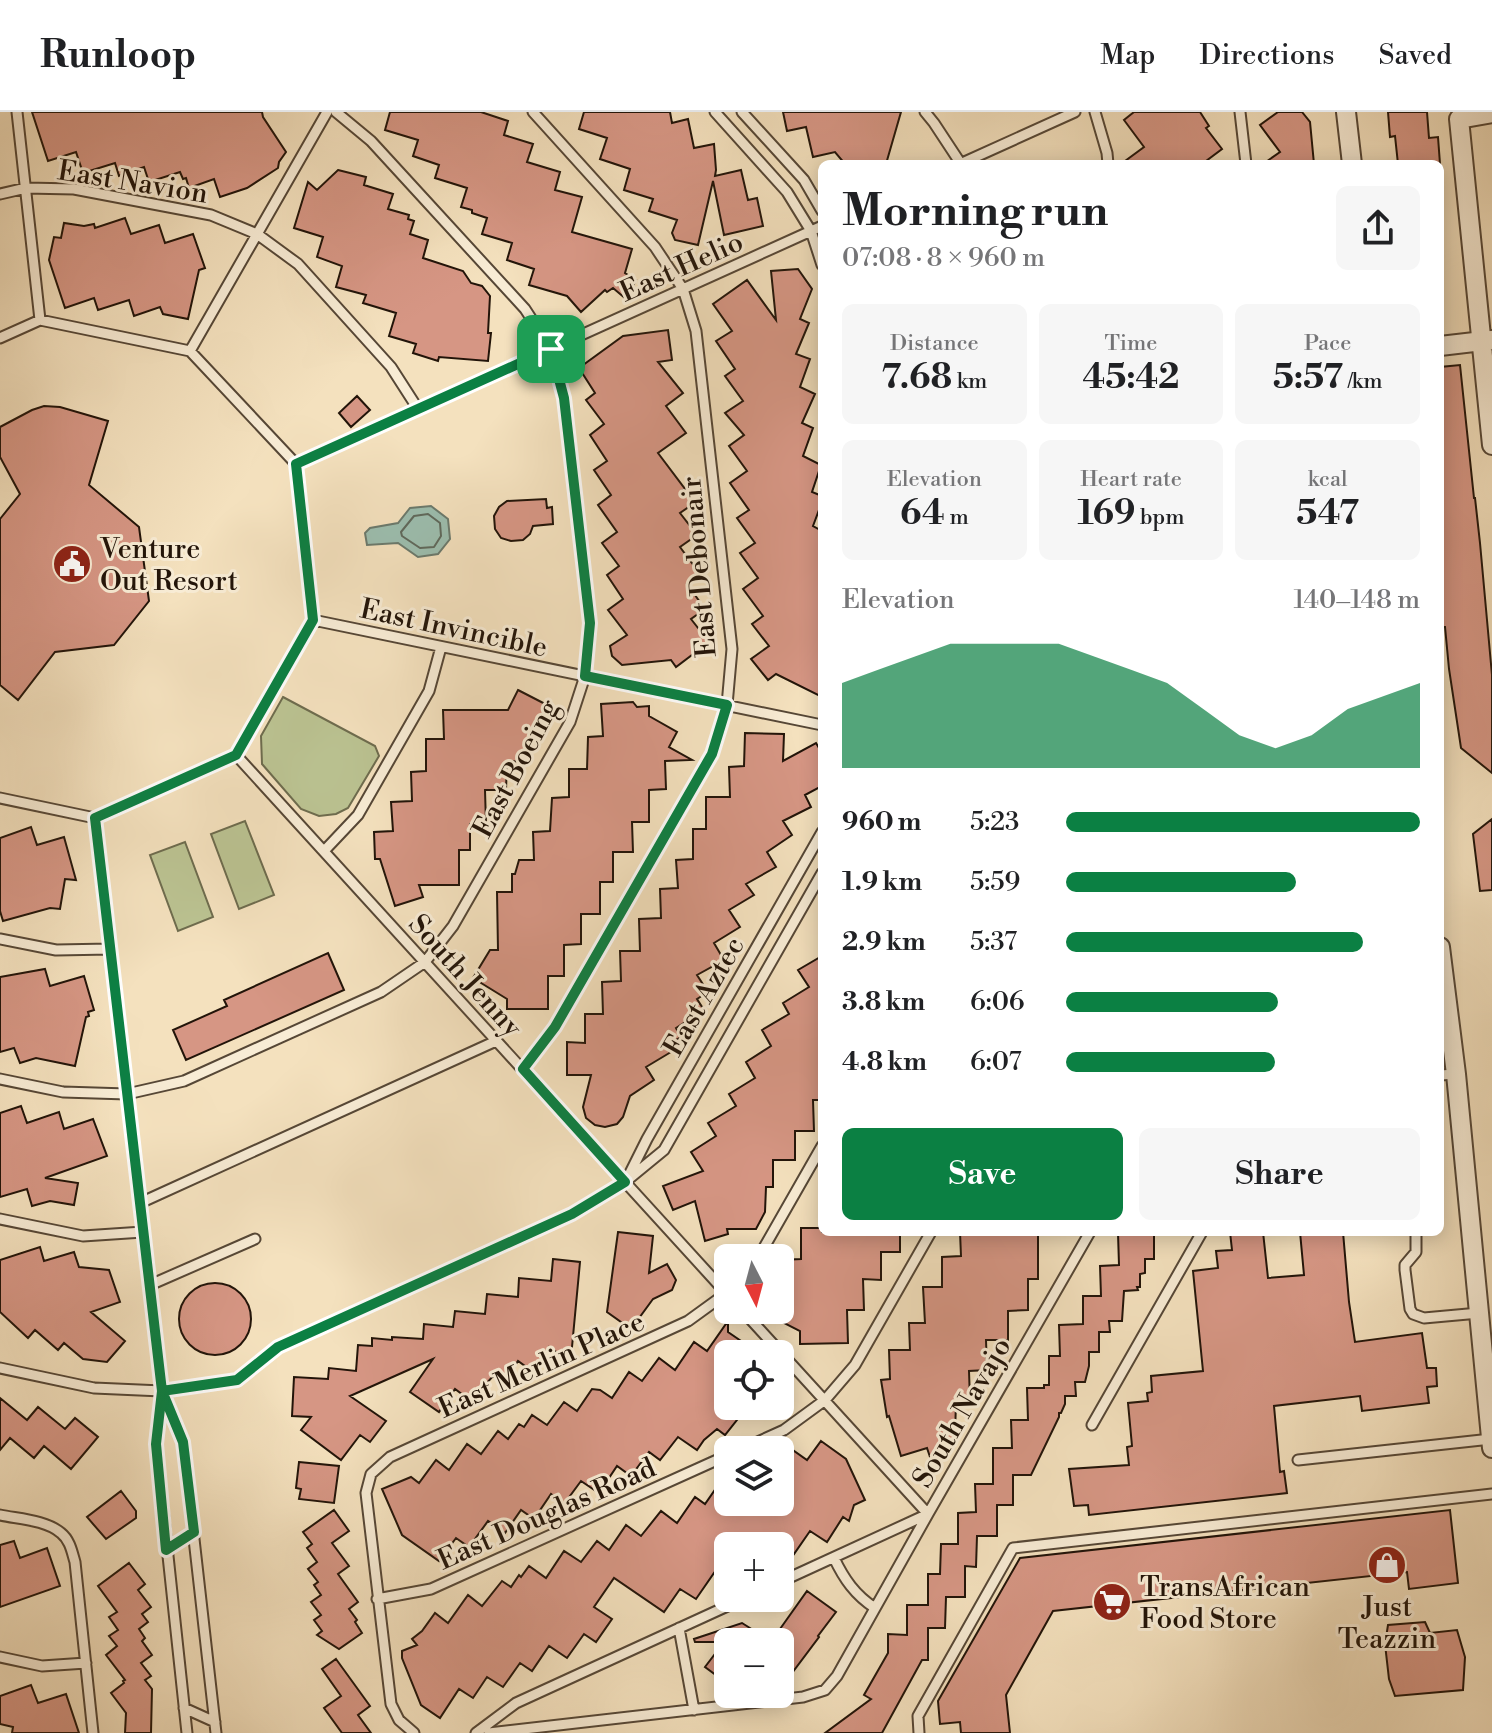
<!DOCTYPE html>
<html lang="en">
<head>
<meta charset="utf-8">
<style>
  :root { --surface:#fff; --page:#f6f6f6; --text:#202124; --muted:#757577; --line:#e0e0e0; --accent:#0b8043 }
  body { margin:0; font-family:"Libre Bodoni",serif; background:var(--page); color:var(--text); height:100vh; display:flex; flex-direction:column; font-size:30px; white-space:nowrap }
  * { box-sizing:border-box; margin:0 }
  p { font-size:26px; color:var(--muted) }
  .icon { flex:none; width:44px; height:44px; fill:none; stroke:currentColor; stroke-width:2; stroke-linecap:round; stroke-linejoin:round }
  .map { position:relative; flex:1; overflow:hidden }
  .sheet { position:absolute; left:818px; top:48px; width:626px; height:1076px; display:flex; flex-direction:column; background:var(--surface); border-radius:12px; box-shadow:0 4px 20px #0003 }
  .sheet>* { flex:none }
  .needle { width:52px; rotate:174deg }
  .fabs { position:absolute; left:714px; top:1132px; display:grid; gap:16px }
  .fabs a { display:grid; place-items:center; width:80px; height:80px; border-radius:12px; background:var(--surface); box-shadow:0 4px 20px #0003; font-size:40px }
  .pin { position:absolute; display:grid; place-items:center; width:68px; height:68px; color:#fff; margin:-34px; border-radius:16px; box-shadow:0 4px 12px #0006 }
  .round { display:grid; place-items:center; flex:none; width:84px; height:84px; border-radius:12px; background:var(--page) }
  .head { display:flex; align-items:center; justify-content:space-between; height:136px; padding:0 24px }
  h1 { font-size:44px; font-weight:800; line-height:60px }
  .stats { display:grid; grid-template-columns:repeat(3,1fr); gap:12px; height:136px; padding:8px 24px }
  .stats div { display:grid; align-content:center; border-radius:12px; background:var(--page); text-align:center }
  .stats b { font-size:34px; font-weight:800 }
  .stats small { font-size:22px; font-weight:400 }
  .stats p { font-size:22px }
  .chart { height:224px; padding:16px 24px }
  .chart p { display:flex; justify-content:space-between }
  .chart svg { width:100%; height:144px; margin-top:8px; fill:var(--accent); opacity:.7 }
  .button { display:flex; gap:16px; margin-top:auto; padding:16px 24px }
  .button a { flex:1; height:92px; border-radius:12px; background:var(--accent); color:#fff; font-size:32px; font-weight:800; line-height:92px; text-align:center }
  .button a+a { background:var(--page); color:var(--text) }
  ul { padding:0 24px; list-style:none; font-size:26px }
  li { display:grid; grid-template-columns:128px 96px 1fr; align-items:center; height:60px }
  li i { height:20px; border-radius:10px; background:var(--accent) }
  header { display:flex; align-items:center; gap:48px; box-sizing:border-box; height:112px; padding:0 40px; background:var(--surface); border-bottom:2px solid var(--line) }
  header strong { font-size:38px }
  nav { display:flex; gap:44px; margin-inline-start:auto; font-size:28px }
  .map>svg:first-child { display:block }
</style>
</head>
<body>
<header>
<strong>Runloop</strong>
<nav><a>Map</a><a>Directions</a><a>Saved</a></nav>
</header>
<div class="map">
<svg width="1492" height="1621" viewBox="0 0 1492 1621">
  <rect width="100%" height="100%" fill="#f4e1be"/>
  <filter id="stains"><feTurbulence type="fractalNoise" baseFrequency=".0025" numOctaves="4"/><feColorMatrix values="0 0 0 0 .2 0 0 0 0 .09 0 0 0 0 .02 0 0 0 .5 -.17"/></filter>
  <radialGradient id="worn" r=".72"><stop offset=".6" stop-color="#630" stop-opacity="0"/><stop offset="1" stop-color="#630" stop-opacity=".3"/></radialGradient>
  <path fill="#bbc392" stroke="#6e6c4e" stroke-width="2" d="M283 585 375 634 379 644 348 696 336 702 319 704 301 697 262 652 261 624Z
    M245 709 274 783 239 797 211 722Z
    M185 730 213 805 178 819 150 743Z"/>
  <path fill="#9cbeaf" stroke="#6b7a6d" stroke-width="2" d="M431 394 448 407 450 427 438 442 418 445 398 431 367 433 365 421 370 416 398 411 410 396Z"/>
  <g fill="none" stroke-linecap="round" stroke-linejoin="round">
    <path stroke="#5f695c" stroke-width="2" d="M428 402 440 411 441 424 434 435 420 436 402 424 401 420 414 404Z"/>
  </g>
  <path fill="#d69684" stroke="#221409" stroke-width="2" d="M32 0H262L263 5 286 40 279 50 278 56 247 76 220 85 214 67 189 76 186 66 183 67 180 60 149 70 144 55 119 64 115 51 83 61 76 40 48 49Z
    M390 0H481L508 9 504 23 533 32 527 50 560 60 555 78 582 85 572 120 632 137 625 161 636 168 626 187 613 176 607 180 605 178 581 200 567 184 529 173 534 157 507 148 512 131 482 122 487 106 472 101V98L461 95 467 76 435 66 439 53 413 44 418 28 385 18Z
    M584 0H670L672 11 688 7 694 36 714 32 716 58 715 64 741 58 748 88 757 86 763 114 724 123 713 69 698 133 675 128 672 121 677 108 649 99 653 87 624 78 630 57 600 47 607 26 579 17Z
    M783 0H901L886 52H845L835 40 813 45 806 15 787 19Z
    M1134 0H1200L1209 14 1206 16 1222 37 1202 52H1121L1144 35 1124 8Z
    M1278 0H1302L1310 10 1314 52H1263L1280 40 1260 13Z
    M1388 0H1427L1429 26 1438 25 1440 52H1398L1395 24 1390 25Z
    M338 58 366 65 364 73 393 82 388 97 409 103 408 107 414 109 410 122 428 128 423 146 463 159 471 171 482 174 490 184 488 221H491L488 249 439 245 438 249 413 241 416 232 389 224 396 201 363 191 366 183 336 175 342 154 317 145 323 125 294 116 308 70 317 78Z
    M125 106 131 122 159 113 165 131 193 122 205 156 199 158 188 207 163 202 160 195 134 204 129 188 98 198 94 186 65 196 49 148 54 125 61 126 64 111 84 114 94 112 95 116Z
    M798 157 812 177 800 207 809 211 796 242 810 247 800 275 815 282 802 311 813 316 803 344 821 353 812 380 822 384V390L813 414 822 419V585L776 562 768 568 751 547 769 534 752 512 763 504 743 477 758 466 740 441 755 431 737 406 749 398 730 371 747 359 729 334 744 323 725 301 743 289 725 264 735 257 716 229 732 219 713 192 747 168 776 208 771 159Z
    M668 218 672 248 658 250 683 281 666 294 686 321 658 341 685 377 683 378 693 392 680 401 697 423 680 435 700 462 687 472 705 497 691 507 709 530 676 555 671 548 622 553 612 544 610 534 627 523 608 498 623 487 607 463 619 454 602 431 617 420 598 393 611 383 594 358 607 349 590 323 604 312 586 288 595 281 579 256 623 224Z
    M1460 253 1474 386H1475L1480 431 1492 563V661L1461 636 1449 557 1445 515H1443L1440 482V255Z
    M357 284 370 298 351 315 339 301Z
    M44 294 60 295 108 309 89 373 139 415 149 489 114 533 55 540 18 588 0 573V407L20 382 0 345V315L32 298Z
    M546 387 547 396 552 395 553 412 533 414 530 422 523 428 511 429 501 426 495 417 494 404 499 395 507 389Z
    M518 578 553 596 544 613H535L529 628 528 650 507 649 506 678H485L486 712H470V738H459V773H419L423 785 395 794 380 747H375L374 720 393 719 391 690 412 689 411 660 426 659V627H444L443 598H508Z
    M633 590 637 595 649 594V604L677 620 669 635 692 648 665 649 666 677 649 678V710H632L633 740H613V770H600V802H581V832L564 833V864H548V897H507V887L473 866 490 838H498L497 780H512V762H515L519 748H534L533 720 550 719 552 686 569 685V657H587L588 625 603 624 601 592Z
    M745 621 784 622 783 649 816 631 822 641V674L805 683 811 695 783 709 792 723 767 740 776 755 746 772 754 783 729 798 740 815 714 831 724 848 697 863 708 880 697 887 704 898 676 916 681 925 667 933 671 940 646 955 654 968 630 984 623 1005 617 1012 605 1015 595 1013 586 1006 583 995 591 963H567V930L585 931V902H603L602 870 621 869 620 839H640L639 807 661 806 660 777 678 776 676 748 693 747V717H706V685H730L729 655 744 654Z
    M1492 707V778L1480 779 1473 722Z
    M31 715 37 733 64 725 76 768 65 767 60 797 50 796 3 809 0 799V726Z
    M328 841 344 878 186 948 173 918 227 894 224 888Z
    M822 844V988H813L814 1019H795V1048H773V1075H766L765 1100 756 1117H727L728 1122 705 1129 695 1089 673 1098 663 1074 703 1059 691 1040 716 1024 708 1011 736 994 729 982 755 966 746 950 771 934 762 918 789 902 783 891 809 875 798 858Z
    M45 857 50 874 84 864 94 898 88 900 89 904 86 905 75 954 36 946 20 951 14 936 0 940V865Z
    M21 994 27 1011 59 1000 64 1017 93 1007 107 1044 45 1066 78 1071 74 1093 50 1089 32 1094 27 1077 0 1085V1001Z
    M801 1116H822V1120H900V1140H881V1168L863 1167 864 1198H847L848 1231 800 1232V1219L780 1209V1179L782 1175 781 1148 801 1147Z
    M618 1120 653 1124 649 1161 667 1152 676 1168 672 1178 653 1187 631 1217 607 1200Z
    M960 1120H1038V1167H1028V1198L1008 1199V1228H986L987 1258 969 1259 970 1288 956 1289 955 1324 945 1342 939 1347 930 1345 927 1336 901 1344 889 1304 887 1305 881 1268 890 1267 889 1238H910L909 1211H925L923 1175H942V1145L961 1144Z
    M1230 1120H1263L1268 1166 1304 1163 1300 1120H1343L1349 1190 1355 1230 1422 1221 1427 1256H1436L1437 1274 1427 1275 1429 1291 1362 1299 1360 1284 1274 1294 1280 1360 1284 1359 1287 1381 1089 1403 1088 1393 1074 1394 1069 1357 1129 1353 1127 1335 1132 1334 1128 1291 1148 1289 1147 1281 1152 1280 1151 1264 1203 1259 1193 1159 1218 1156 1216 1139 1232 1138Z
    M1118 1121H1154V1147H1145V1161L1140 1162V1175H1137L1138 1178 1124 1179 1122 1209H1109L1110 1220H1099V1240H1089V1254L1085 1270H1075L1076 1284H1065V1292L1061 1301H1059V1305L1031 1363H1013V1393H997V1424H977L976 1455 965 1454V1485H946L945 1516H928V1548H922L882 1621H825L871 1587 864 1583 888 1541V1522L907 1523V1493H928V1462H940L941 1432H958V1401L976 1400 975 1372H993V1336H1012L1011 1308H1028L1027 1276H1044V1273H1049V1244H1060L1059 1213 1083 1212V1184H1101L1100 1154 1119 1153Z
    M40 1135 44 1149 74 1140 79 1155 109 1158 120 1190 91 1200 125 1229 107 1250 83 1247 64 1231 58 1238 35 1218 28 1226 0 1200V1148Z
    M553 1147 580 1150 572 1235 565 1246 549 1235 532 1259 518 1249 503 1271 493 1264 471 1289 455 1277 439 1300 410 1280 433 1247 350 1284 386 1309 370 1330 360 1323 341 1348 301 1318 311 1305 292 1304 294 1265 328 1267 329 1256 356 1259 358 1233 372 1234V1226L392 1228V1225L423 1227 424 1212 453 1215 455 1199 485 1202 487 1182 518 1185 519 1166 551 1169Z
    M179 1207a36 36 0 1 1 72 0a36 36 0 1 1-72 0Z
    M728 1209V1220L760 1242H728V1294H748L725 1323 717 1317 704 1328 697 1338 678 1325 660 1348 649 1340 631 1364 617 1354 599 1381 581 1369 564 1392 551 1382 534 1407 521 1398 505 1421 488 1409 469 1435 456 1426 439 1449 402 1423 382 1377 411 1365 419 1371 436 1348 449 1358 467 1332 481 1342 498 1319 508 1327 519 1312 524 1315 532 1303 547 1313 564 1290 577 1299 592 1277 600 1278 612 1286 629 1260 642 1269 659 1246 675 1258 694 1230 707 1239Z
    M0 1286 27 1308 38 1295 65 1317 75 1306 98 1325 71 1357 44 1334 34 1346 10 1326 0 1338Z
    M821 1329 846 1347 865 1388 854 1393 849 1409 843 1405 827 1430 810 1419 794 1442 782 1434H728V1471L714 1461 696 1487 680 1477 664 1500 614 1466 594 1495 612 1507 596 1530 584 1522 567 1546 549 1534 532 1559 520 1551 503 1575 487 1565 473 1586 459 1577 440 1606 421 1593 402 1546V1539L417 1533 412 1527 422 1519 435 1501 448 1511 468 1483 482 1494 502 1469 511 1475 519 1463 521 1465 529 1454 546 1466 564 1439 581 1450 597 1429 609 1438 626 1413 641 1424 661 1399 677 1411 695 1385 705 1392 728 1359V1390H780V1344L787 1334 807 1348Z
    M299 1350 339 1354 334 1391 299 1387 301 1377 296 1376Z
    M121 1379 136 1399V1406L106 1427 87 1405Z
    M334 1398 349 1419 332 1431 349 1454 338 1462 358 1490 349 1497 357 1508 355 1510 362 1521 339 1537 317 1523 322 1519 314 1508 321 1503 311 1490 321 1483 314 1473 318 1470 308 1457 317 1450 307 1436 312 1432 303 1420Z
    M1450 1398 1458 1471 1409 1477 1407 1460 1053 1499 1006 1583 1010 1621H961L960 1610 940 1612 938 1589 1020 1446Z
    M14 1429 20 1446 47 1436 60 1474 0 1495V1433Z
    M129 1451 145 1472 138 1478 151 1495 142 1502 148 1510 139 1517 145 1526 142 1529 152 1543 141 1551 151 1564 145 1568 152 1577 151 1621H125L126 1601 111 1581 124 1571 123 1569 125 1568 106 1543 117 1534 109 1524 118 1518 109 1505 117 1500 98 1474Z
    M807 1479 836 1500 818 1524 819 1525 780 1577V1517Z
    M1425 1510 1430 1521 1457 1518 1465 1545 1463 1578 1395 1584 1389 1567 1385 1532 1388 1513Z
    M742 1511 772 1530H728V1572L705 1555 724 1530H695L694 1527Z
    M336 1547 370 1594 358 1603 371 1621H342L324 1596 341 1584 322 1557Z
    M31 1573 38 1591 66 1582 79 1621H12L13 1615 0 1612V1584Z"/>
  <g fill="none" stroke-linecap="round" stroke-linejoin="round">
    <defs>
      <path id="service" d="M17 0 40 208
        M715 0 787 80 811 119 822 153
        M742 0 804 68 822 99
        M925 0 934 11 961 52
        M1095 0 1107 41 1108 52
        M1240 0 1246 52
        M960 52 1075 0
        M0 82 26 76 74 77 211 103 257 122 298 152 391 255 418 297
        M0 226 40 208 190 239 296 352 313 508 236 643 95 706 0 686
        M190 239 327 0
        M296 352 822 114
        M313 508 822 613
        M236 643 728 1183
        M95 706 162 1279 156 1332 187 1621
        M324 739 358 703 429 579 441 535
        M0 827 56 838 110 837
        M523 957 555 915 712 642 727 593 732 537 696 219 683 177 655 135 533 0
        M1440 963 1456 962
        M0 967 63 980 127 982 184 969 381 880 425 850 453 814 570 610 585 564 590 511 564 286 551 237 525 197 371 29 336 0
        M627 1067 647 1027 822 720
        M140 1091 496 929
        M0 1107 83 1124 143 1120
        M1416 1120V1140L1405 1153V1158L1410 1197 1413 1202 1424 1206 1479 1201
        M758 1146 822 1034
        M150 1173 255 1127
        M0 1256 94 1276 162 1279 237 1268 278 1235 572 1102 625 1070 664 1038 822 761
        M163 1282 183 1330 216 1621
        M1092 1313 1202 1120
        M740 1338 784 1318 825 1288 855 1253 931 1120
        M1298 1348 1491 1327
        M0 1403C19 1407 46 1408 61 1421 70 1428 72 1440 75 1450L93 1621
        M166 1438 194 1420
        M834 1446C844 1467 855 1483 875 1496
        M780 1470 928 1402 1090 1120
        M377 1487 431 1477 728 1343
        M679 1516 694 1598
        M0 1545 42 1554 86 1551
        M184 1596 215 1610
        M414 1621 399 1608 391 1592 366 1381 371 1362 390 1345 688 1209 728 1180
        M476 1621 516 1591 745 1486
        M489 1621 803 1585 825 1578 837 1564 928 1402 742 1198
        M919 1621 918 1604 1013 1436 1492 1382"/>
      <path id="minor" d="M1346 0 1352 52
        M1492 1 1459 7 1492 333
        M1440 234 1492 228
        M1440 835 1456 962 1492 1336"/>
    </defs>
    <use href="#service" stroke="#564736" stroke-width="13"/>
    <use href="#minor" stroke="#564736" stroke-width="22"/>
    <use href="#service" stroke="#f8ecd5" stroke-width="9"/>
    <use href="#minor" stroke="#f8ecd5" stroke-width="18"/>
  </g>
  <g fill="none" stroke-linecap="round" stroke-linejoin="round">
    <defs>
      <path id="route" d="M551 237 296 352 313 508 236 643 95 706 162 1279 156 1332 166 1438 194 1420 183 1330 162 1279 237 1268 278 1235 572 1102 625 1070 523 957 555 915 712 642 727 593 585 564 590 511 564 286 551 237"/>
    </defs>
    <use href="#route" stroke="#fff" stroke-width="16"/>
    <use href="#route" stroke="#0b8043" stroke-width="10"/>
  </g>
  <defs>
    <symbol id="civic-disc" viewBox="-11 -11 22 22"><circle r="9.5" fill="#8f2418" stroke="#f8ecd5"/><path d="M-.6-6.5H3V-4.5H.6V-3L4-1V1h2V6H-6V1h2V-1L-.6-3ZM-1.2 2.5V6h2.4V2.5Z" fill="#fff"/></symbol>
    <symbol id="shop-disc" viewBox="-11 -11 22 22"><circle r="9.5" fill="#8f2418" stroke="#f8ecd5"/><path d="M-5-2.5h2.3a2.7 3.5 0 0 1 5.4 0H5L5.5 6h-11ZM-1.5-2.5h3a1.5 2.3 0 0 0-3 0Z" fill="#fff"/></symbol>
    <symbol id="supermarket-disc" viewBox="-11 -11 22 22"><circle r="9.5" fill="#8f2418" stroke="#f8ecd5"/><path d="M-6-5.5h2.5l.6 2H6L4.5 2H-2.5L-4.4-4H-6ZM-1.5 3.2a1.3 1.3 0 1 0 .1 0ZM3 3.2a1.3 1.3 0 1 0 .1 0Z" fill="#fff"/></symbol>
  </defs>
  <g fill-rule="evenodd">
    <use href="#civic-disc" x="50" y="430" width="44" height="44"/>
    <use href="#shop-disc" x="1365" y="1431" width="44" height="44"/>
    <use href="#supermarket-disc" x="1090" y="1468" width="44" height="44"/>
  </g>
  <g text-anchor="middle" stroke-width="6" stroke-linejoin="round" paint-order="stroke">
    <g font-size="28" fill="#221409" stroke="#f8ecd5">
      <text transform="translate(133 69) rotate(9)" y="10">East Navion</text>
      <text transform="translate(681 154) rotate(-24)" y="10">East Helio</text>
      <text transform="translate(698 455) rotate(-95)" y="10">East Debonair</text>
      <text transform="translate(454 515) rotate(12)" y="10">East Invincible</text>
      <text transform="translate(515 656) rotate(-62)" y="10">East Boeing</text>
      <text transform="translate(466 863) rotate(48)" y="10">South Jenny</text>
      <text transform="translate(703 884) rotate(-60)" y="10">East Aztec</text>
      <text transform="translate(541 1252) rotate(-24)" y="10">East Merlin Place</text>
      <text transform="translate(961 1300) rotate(-60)" y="10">South Navajo</text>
      <text transform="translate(546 1401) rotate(-24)" y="10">East Douglas Road</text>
    </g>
    <g font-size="28" fill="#221409" stroke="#f8ecd5" text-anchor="start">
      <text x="100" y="446">Venture<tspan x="100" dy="32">Out Resort</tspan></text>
      <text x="1140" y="1484">TransAfrican<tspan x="1140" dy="32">Food Store</tspan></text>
      <text x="1387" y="1504" text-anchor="middle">Just<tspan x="1387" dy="32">Teazzin</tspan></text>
    </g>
  </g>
  <rect width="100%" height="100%" filter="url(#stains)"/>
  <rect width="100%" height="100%" fill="url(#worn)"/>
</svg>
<div class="fabs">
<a><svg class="needle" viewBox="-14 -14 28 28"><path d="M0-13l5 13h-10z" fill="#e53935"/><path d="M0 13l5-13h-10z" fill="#757577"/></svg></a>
<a><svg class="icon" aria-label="locate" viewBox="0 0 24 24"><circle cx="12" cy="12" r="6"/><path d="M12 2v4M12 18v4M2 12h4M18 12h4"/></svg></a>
<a><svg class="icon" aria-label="layers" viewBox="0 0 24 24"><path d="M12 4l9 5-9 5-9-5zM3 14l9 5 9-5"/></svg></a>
<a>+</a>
<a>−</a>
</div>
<div class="pin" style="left:551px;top:237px;background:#1e9e55"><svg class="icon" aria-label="arrive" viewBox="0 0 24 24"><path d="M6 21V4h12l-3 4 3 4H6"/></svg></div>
<section class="sheet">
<div class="head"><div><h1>Morning run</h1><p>07:08 · 8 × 960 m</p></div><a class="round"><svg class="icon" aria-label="share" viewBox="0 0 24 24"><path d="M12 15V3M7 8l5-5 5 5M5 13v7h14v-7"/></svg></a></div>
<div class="stats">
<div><p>Distance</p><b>7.68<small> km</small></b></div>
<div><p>Time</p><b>45:42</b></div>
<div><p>Pace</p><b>5:57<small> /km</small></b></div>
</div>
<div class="stats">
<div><p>Elevation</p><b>64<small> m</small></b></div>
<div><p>Heart rate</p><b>169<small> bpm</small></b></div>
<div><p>kcal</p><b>547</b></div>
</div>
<div class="chart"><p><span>Elevation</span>140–148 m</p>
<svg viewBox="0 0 160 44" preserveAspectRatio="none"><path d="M0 44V18L10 14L20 10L30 6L40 6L50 6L60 6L70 10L80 14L90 18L100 26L110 34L120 38L130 34L140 26L150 22L160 18V44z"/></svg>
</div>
<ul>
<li><b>960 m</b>5:23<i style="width:100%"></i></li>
<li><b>1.9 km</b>5:59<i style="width:65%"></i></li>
<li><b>2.9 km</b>5:37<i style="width:84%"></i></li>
<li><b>3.8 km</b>6:06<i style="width:60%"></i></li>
<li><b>4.8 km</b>6:07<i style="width:59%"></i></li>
</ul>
<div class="button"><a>Save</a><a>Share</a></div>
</section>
</div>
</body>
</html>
